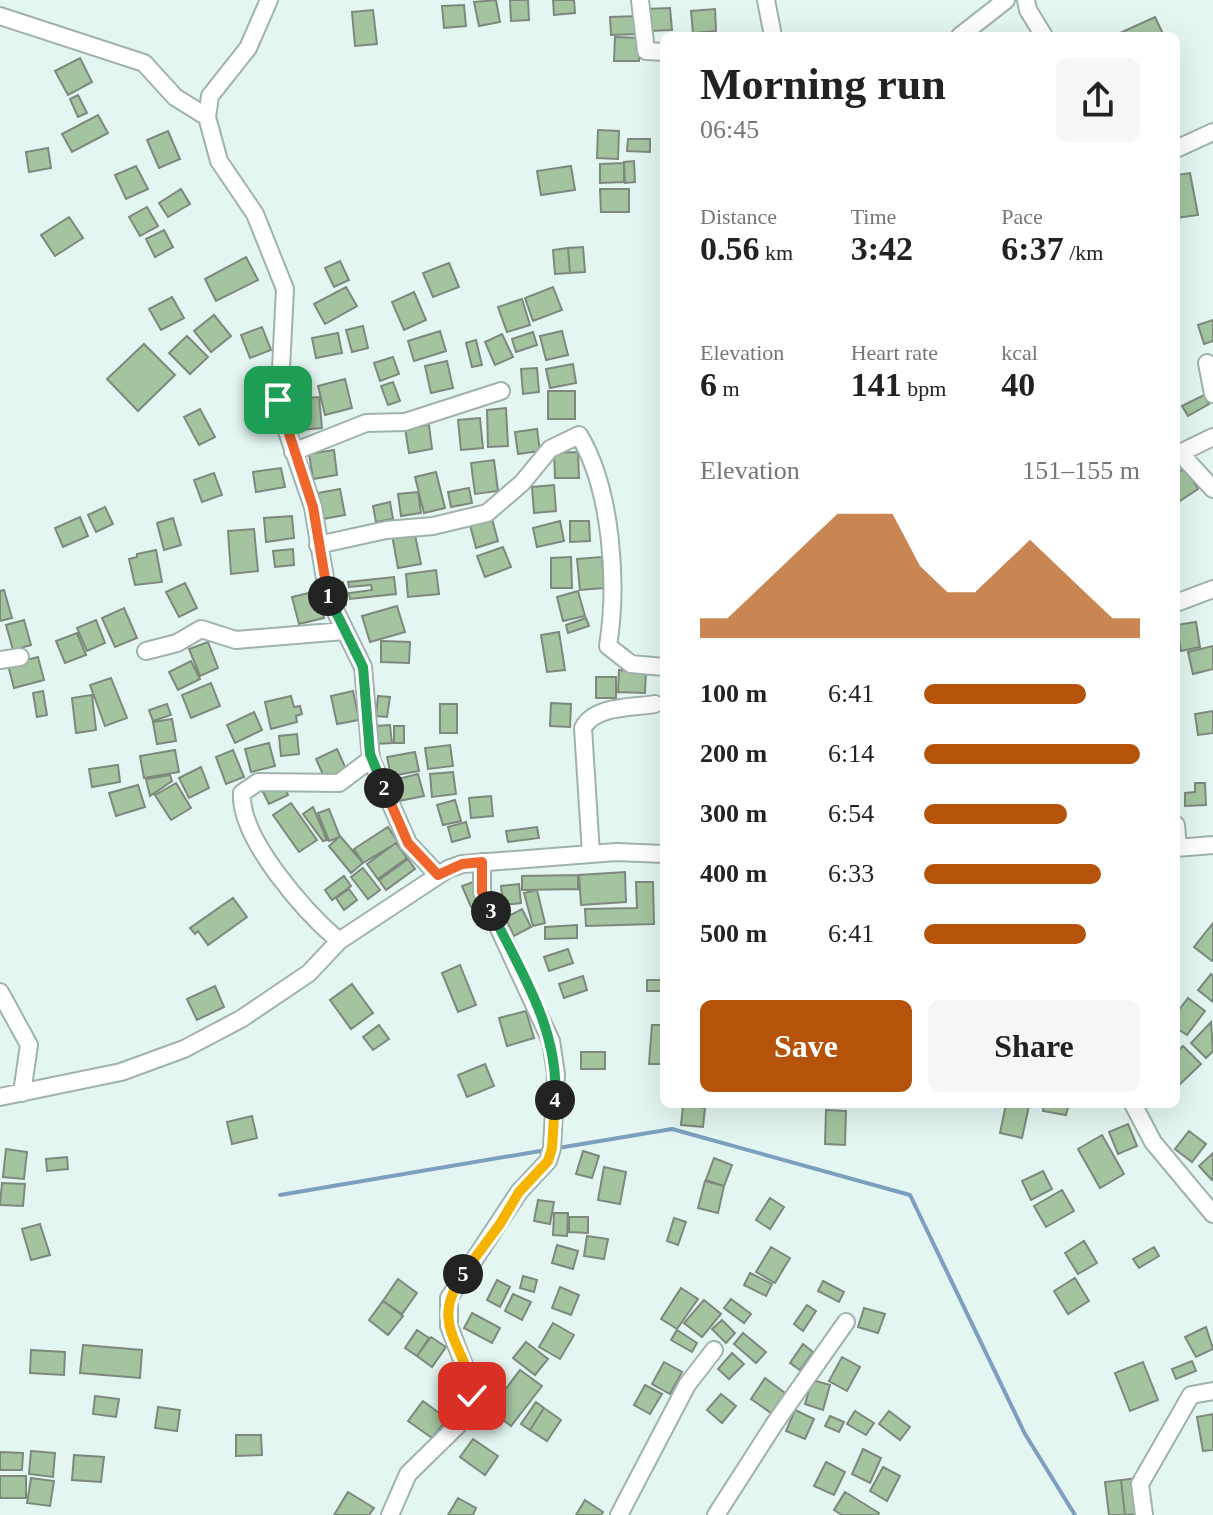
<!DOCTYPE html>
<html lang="en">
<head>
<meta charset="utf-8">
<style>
  :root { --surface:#fff; --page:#f6f6f6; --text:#222; --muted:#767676; --accent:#b45309 }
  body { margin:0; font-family:"Times New Roman",serif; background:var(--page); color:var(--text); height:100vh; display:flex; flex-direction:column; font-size:30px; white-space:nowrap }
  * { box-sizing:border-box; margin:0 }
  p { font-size:26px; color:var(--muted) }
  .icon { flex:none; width:44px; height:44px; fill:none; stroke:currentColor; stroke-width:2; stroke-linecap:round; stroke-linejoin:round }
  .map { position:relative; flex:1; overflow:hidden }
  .drawer { position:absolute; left:660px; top:32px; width:520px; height:1076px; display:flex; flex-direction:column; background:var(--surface); border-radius:12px; box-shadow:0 8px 32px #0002 }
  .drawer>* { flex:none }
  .pin { position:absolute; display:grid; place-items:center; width:68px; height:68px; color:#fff; margin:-34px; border-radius:16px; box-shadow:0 4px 12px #0006 }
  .km { position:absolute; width:40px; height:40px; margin:-20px; border-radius:50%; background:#222; color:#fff; font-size:22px; line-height:40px; text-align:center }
  .round { display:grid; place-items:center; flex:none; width:84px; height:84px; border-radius:12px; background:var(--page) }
  .overview { display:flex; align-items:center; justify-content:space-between; height:136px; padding:0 40px }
  h1 { font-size:44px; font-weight:600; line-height:60px }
  .stats { display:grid; grid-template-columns:repeat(3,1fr); gap:12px; height:136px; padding:8px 40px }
  .stats div { display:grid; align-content:center }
  .stats b { font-size:34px; font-weight:600 }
  .stats small { font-size:22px; font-weight:400 }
  .stats p { font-size:22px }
  .chart { height:224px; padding:16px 40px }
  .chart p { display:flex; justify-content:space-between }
  .chart svg { width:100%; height:144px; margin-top:8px; fill:var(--accent); opacity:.7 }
  .cta { display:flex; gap:16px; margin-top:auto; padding:16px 40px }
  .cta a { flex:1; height:92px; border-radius:12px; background:var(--accent); color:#fff; font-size:32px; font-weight:600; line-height:92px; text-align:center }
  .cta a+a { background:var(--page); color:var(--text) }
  ul { padding:0 40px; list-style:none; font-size:26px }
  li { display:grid; grid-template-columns:128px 96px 1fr; align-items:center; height:60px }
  li i { height:20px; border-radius:10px; background:var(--accent) }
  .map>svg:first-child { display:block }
</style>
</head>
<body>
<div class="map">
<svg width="1213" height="1515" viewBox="0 0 1213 1515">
  <rect width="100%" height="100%" fill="#e4f6f1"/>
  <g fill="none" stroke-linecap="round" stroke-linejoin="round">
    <path stroke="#7c9fc0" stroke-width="4" d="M558 1148 672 1129 910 1195 1025 1434 1075 1515
      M280 1195 546 1150"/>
  </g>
  <path fill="#a3c49f" stroke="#7e887d" stroke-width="2" d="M496 0 500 22 479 26 474 2Z
    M510 0H528L529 20 511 21Z
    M553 0H574L575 13 554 15Z
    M464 5 466 26 444 28 442 6Z
    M670 8 672 30 648 31 646 9Z
    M715 9 716 31 693 33 691 11Z
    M373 10 377 44 355 46 352 12Z
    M639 16 640 34 611 35 610 17Z
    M1155 17 1164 36H1122L1120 33Z
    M615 37 640 38 639 61H614Z
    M80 58 92 82 68 95 55 71Z
    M78 95 87 113 78 117 70 99Z
    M98 115 108 133 72 152 62 134Z
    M598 130 619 131 618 159 597 158Z
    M168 131 180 159 159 168 147 140Z
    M628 139H650V152L627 151Z
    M48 148 51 168 29 172 26 152Z
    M634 161 635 182 625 183 624 162Z
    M624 163V182L600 183V164Z
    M136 166 148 189 126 199 115 175Z
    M571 166 575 190 541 195 537 171Z
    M1190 173 1198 215 1176 218V175Z
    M181 189 190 204 168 217 159 203Z
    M600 189H629V212H601Z
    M147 207 158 226 140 236 129 217Z
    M69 217 83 238 55 256 41 235Z
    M164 230 173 247 155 257 146 239Z
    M583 247 585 272 570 273 568 248Z
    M568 248 570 273 555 274 553 250Z
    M246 257 258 280 216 301 205 279Z
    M340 261 349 280 334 287 325 268Z
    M449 263 459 287 433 297 423 273Z
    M346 287 357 306 325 324 314 304Z
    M553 287 562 310 533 321 525 298Z
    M414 292 426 320 404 330 392 302Z
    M172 297 184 318 161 330 149 309Z
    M522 299 530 325 507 332 498 307Z
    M214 315 231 336 211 352 194 331Z
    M1213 320V341L1204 344 1198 325Z
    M363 326 368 348 352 352 346 330Z
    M262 327 271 350 250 358 241 335Z
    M440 331 446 351 414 361 408 341Z
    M562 331 568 355 546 360 540 336Z
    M533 332 537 345 516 352 512 339Z
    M338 333 342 353 316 358 312 338Z
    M502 334 513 357 495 365 485 342Z
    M187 336 208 357 190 374 169 353Z
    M476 340 482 365 472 367 466 343Z
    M144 344 175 375 138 411 107 379Z
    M393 357 399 374 380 381 374 363Z
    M447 361 453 388 431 393 425 366Z
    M573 364 576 383 550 388 546 369Z
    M537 368 539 392 523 394 521 369Z
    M345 379 352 408 325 415 318 386Z
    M393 382 400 401 388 405 381 386Z
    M548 391H575V419H548Z
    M1204 395 1209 404 1188 416 1182 406Z
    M319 397 322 428 300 430 296 399Z
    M506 408 508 446 488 447 487 410Z
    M200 409 215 437 199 445 184 417Z
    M480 418 483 448 461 450 458 420Z
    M429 425 432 449 409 453 405 428Z
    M537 429 540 451 518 454 515 432Z
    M334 450 337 475 313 479 309 454Z
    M578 452 579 478H555L554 453Z
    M494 460 498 491 475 494 471 463Z
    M281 468 285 487 256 492 253 472Z
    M1185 468 1198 489 1177 503 1176 474Z
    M436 472 445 508 424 513 415 477Z
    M214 473 222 495 202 502 194 480Z
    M554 485 556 511 534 513 532 487Z
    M469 488 472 503 451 507 448 492Z
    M340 489 345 515 323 519 318 493Z
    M418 492 421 513 401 516 398 494Z
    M390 502 393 519 376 522 373 506Z
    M105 507 113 524 96 532 88 515Z
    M491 515 498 541 476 548 469 521Z
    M292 516 294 538 266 542 264 518Z
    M80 517 88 536 63 547 55 528Z
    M173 518 181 545 164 550 157 523Z
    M560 521 564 541 537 547 533 528Z
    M570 521H589L590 541 570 542Z
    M254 529 258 571 231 574 228 531Z
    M414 530 421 564 398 568 392 535Z
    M503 547 511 567 485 577 477 556Z
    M293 549 294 565 275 567 273 551Z
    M156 550 162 582 135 585 129 559 137 557V554Z
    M571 557 572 588H551V558Z
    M602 557 604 588 580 590 577 559Z
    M436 570 439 594 408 597 406 574Z
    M394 577 396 594 350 599 349 593 372 590 371 585 349 587 348 582Z
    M343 582 346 605 337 606 335 583Z
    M185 583 197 608 179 617 166 592Z
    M4 590 12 618 0 621V591Z
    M317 591 324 618 299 624 292 597Z
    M578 591 585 616 563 621 557 597Z
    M397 606 405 632 370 642 362 616Z
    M124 608 137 638 115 647 102 618Z
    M586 618 589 626 568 633 566 625Z
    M24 620 31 645 13 650 6 625Z
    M96 620 105 643 87 651 77 628Z
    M1196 622 1200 647 1181 651 1176 625Z
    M559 632 565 670 547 672 541 635Z
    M77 633 86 655 65 663 56 641Z
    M381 641 410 642 409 663 381 662Z
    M208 642 218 668 200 676 189 649Z
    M1213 646V669L1193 674 1188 652Z
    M38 657 44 680 14 688 8 665Z
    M191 661 200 679 178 690 169 672Z
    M619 670 646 671 645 693 618 692Z
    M596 677H616V698H596Z
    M111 678 127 718 105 726 90 685Z
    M211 683 220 706 191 718 182 695Z
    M43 691 47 715 37 717 33 693Z
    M353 691 359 720 337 724 331 696Z
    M92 695 96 730 76 733 72 698Z
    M291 696 294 707 300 706 302 714 296 716 297 722 271 729 265 702Z
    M378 696 390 697 387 717 376 716Z
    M551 703 571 704 570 727 550 726Z
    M167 704 171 715 153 721 149 710Z
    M440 704H457V733H440Z
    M1213 711V733L1198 735 1195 714Z
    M254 712 262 730 235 743 227 725Z
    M172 719 176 741 157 744 153 722Z
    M390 725 392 743 375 744 374 726Z
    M394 726H404V743H394Z
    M297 734 299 754 281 756 279 736Z
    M269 743 275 766 251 772 245 749Z
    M450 745 453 766 428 769 425 748Z
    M337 749 346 769 325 779 316 759Z
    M175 750 179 772 144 778 140 756Z
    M233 750 244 777 226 784 216 757Z
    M415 752 419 771 391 776 387 757Z
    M118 765 120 782 92 787 89 769Z
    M201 767 209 788 189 798 179 778Z
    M453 772 456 794 432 797 430 774Z
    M418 774 424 796 399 801 394 780Z
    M170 775 172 781 150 796 146 779Z
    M176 783 191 808 171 820 155 795Z
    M1195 783H1205L1206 805 1185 806V793L1195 792Z
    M283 784 288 795 269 804 263 792Z
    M138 785 145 807 116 816 109 793Z
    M491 796 493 816 471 818 469 798Z
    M455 800 461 821 443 825 437 805Z
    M291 803 317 840 299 852 273 815Z
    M313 807 327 840 323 841 303 814Z
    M329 809 340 837 329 841 318 813Z
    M466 822 470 837 452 842 448 827Z
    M388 827 398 842 363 863 354 849Z
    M537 827 539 838 508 842 506 831Z
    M340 836 363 863 351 873 329 846Z
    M396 843 407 858 378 879 367 864Z
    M408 859 415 869 386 890 379 880Z
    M363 868 380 890 368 899 351 877Z
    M625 872 626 902 581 905 579 875Z
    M578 875V889L522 890V876Z
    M344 876 351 886 332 900 325 890Z
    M473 882 482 902 471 907 462 886Z
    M636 882H653L654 924 586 926 585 909 637 908Z
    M519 884 521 903 503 905 501 886Z
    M349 889 357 900 344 910 336 898Z
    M537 890 545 923 533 926 524 893Z
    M233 898 247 917 208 945 198 931 195 934 190 928Z
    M522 909 531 927 514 936 505 918Z
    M1213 923V960L1212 961 1194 947Z
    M577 925V938L545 939V927Z
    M568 949 573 963 549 971 544 957Z
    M460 965 476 1005 458 1012 442 973Z
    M1211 974 1213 976V1002L1198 990Z
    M583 976 587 990 564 998 559 984Z
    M647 980H664V991H647Z
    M352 984 373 1013 351 1029 330 1000Z
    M215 986 224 1007 197 1020 187 999Z
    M1188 998 1205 1011 1187 1035 1176 1028V1014Z
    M526 1011 534 1038 507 1046 499 1018Z
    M1211 1022 1213 1051 1206 1058 1191 1043Z
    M379 1025 389 1039 373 1050 363 1037Z
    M652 1025H664V1064H649Z
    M1183 1046 1201 1064 1179 1085 1176 1082V1053Z
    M581 1052H605V1069H581Z
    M485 1064 494 1086 467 1097 458 1075Z
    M1006 1104 1029 1106 1022 1138 1000 1133Z
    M1044 1104H1069L1066 1115 1043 1111Z
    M683 1105 705 1108 703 1127 681 1125Z
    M826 1110 846 1111 845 1145 825 1144Z
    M252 1116 257 1138 232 1144 227 1122Z
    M1128 1124 1137 1146 1118 1154 1109 1132Z
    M1189 1131 1206 1144 1192 1162 1175 1149Z
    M1102 1135 1124 1174 1100 1188 1078 1149Z
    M6 1149 27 1152 24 1179 3 1177Z
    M583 1151 599 1156 592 1178 576 1174Z
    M1213 1153V1179L1212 1180 1199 1166Z
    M67 1157 68 1169 47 1171 46 1159Z
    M714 1158 732 1165 724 1186 706 1180Z
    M604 1167 626 1172 620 1204 598 1200Z
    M1043 1171 1052 1189 1031 1200 1022 1181Z
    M705 1181 724 1186 718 1213 698 1208Z
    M2 1183 25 1184 23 1206 0 1205Z
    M1062 1190 1074 1211 1046 1227 1034 1206Z
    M770 1198 784 1207 770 1229 756 1220Z
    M538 1200 554 1202 550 1224 534 1221Z
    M554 1213H568L567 1236 553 1235Z
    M569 1217H588V1233L569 1232Z
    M674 1218 686 1222 678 1245 667 1241Z
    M40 1224 50 1255 31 1260 22 1229Z
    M587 1236 608 1239 604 1259 584 1256Z
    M1084 1241 1097 1263 1078 1274 1065 1253Z
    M557 1245 578 1251 573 1269 552 1263Z
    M771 1247 790 1258 775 1283 756 1272Z
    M1154 1247 1159 1256 1139 1268 1133 1259Z
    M750 1273 772 1284 766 1296 744 1285Z
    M523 1276 537 1280 534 1292 520 1288Z
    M1075 1278 1089 1301 1068 1314 1054 1291Z
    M398 1279 417 1293 402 1314 383 1301Z
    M497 1280 510 1287 500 1307 487 1300Z
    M823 1281 844 1292 839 1302 818 1291Z
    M560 1287 579 1295 571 1315 552 1308Z
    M681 1288 698 1299 677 1329 661 1319Z
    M513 1294 531 1302 522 1320 505 1311Z
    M731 1299 751 1314 744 1323 724 1308Z
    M704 1300 721 1314 702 1337 684 1323Z
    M383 1301 403 1316 388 1335 369 1320Z
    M807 1305 816 1311 803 1331 794 1324Z
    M864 1308 885 1314 878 1333 858 1327Z
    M472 1313 500 1328 492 1343 464 1328Z
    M722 1320 735 1333 726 1343 712 1329Z
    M553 1323 574 1335 560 1359 539 1347Z
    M1206 1327 1213 1349 1196 1357 1185 1337Z
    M417 1330 429 1338 417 1356 405 1348Z
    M677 1330 697 1343 692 1352 671 1340Z
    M743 1333 766 1352 756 1363 734 1344Z
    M431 1337 446 1347 432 1367 417 1356Z
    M526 1342 548 1359 535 1375 513 1358Z
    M803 1344 813 1352 800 1370 790 1363Z
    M83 1345 142 1350 140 1378 80 1373Z
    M31 1350 65 1352 64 1375 30 1373Z
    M732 1353 744 1364 729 1379 718 1369Z
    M842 1357 860 1367 847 1391 829 1381Z
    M1192 1361 1196 1371 1176 1379 1172 1369Z
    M664 1362 682 1372 670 1394 652 1384Z
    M1143 1362 1158 1400 1130 1411 1115 1373Z
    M520 1370 542 1386 511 1426 490 1410Z
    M765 1378 785 1393 771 1413 751 1399Z
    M812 1380 830 1385 823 1410 805 1404Z
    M645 1385 662 1394 650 1414 634 1405Z
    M721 1394 736 1406 722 1423 707 1410Z
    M95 1396 119 1399 116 1417 93 1414Z
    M423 1401 447 1419 432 1438 408 1421Z
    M536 1402 544 1408 530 1430 521 1424Z
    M158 1407 180 1410 177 1431 155 1428Z
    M544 1408 561 1420 547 1441 530 1430Z
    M795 1410 814 1419 805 1439 786 1431Z
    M855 1411 874 1423 866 1435 847 1424Z
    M889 1411 910 1427 900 1440 879 1424Z
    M1213 1414V1450L1203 1451 1197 1417Z
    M830 1416 844 1422 839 1432 825 1426Z
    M236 1435H261L262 1455 236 1456Z
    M473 1439 498 1456 485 1475 460 1457Z
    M863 1449 881 1458 870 1483 852 1474Z
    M31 1451 55 1453 53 1477 29 1474Z
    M0 1452 23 1453 22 1470H0Z
    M74 1455 104 1457 101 1482 72 1480Z
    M826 1462 845 1472 834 1495 814 1486Z
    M883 1467 900 1476 887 1501 870 1491Z
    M0 1476H26V1498H0Z
    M31 1478 54 1481 50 1506 27 1503Z
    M1137 1478 1141 1514 1125 1515 1121 1480Z
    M1121 1480 1125 1515H1109L1105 1482Z
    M348 1492 374 1508 369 1515H334Z
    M845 1492 879 1513 878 1515H842L834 1510Z
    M458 1498 476 1508 473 1515H448Z
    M585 1500 603 1512 601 1515H576Z"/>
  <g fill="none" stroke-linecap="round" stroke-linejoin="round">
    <defs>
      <path id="minor" d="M269 0 248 48 210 96 207 117 219 161 255 214 285 289 279 408 313 507 328 596 363 667 371 759 408 843 438 875
        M640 0 646 51 664 52
        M766 0 773 36
        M1026 0 1028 10 1044 36
        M0 16 144 63 175 97 207 117
        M960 36 1006 0
        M1176 149 1213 132
        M1207 363 1213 394
        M293 452 366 423 405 422 501 391
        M1180 453 1213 489
        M1176 455 1213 437
        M318 545 386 530 433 526 487 513 522 483 550 449 579 435C612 490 618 584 608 646L631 664 664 667
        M1176 603 1213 589
        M146 651 177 643 201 629 236 640 344 631
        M0 660 20 657
        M1176 825 1178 848
        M1176 848 1213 845
        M591 854 583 728C595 705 632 708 655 704
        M339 941C305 912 239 838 242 793L258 782 339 783 371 759
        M0 992 29 1045 22 1093
        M0 1097 121 1072 184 1049 241 1019 309 973 339 941 448 869 462 864 616 852 664 854
        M1133 1104 1153 1142 1213 1214
        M390 1515 408 1474 457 1426 470 1403V1381L449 1326V1298L519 1192 548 1161 552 1148 556 1074 551 1041 482 892V862
        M619 1515 687 1385 714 1350
        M716 1515 775 1423 846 1322
        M1144 1515 1140 1484 1191 1395 1213 1391"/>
    </defs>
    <use href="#minor" stroke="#a0b2ad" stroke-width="20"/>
    <use href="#minor" stroke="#fff" stroke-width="16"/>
  </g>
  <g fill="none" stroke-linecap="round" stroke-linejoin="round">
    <defs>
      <path id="split-1" d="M278 400 313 507 328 596"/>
      <path id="split-2" d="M328 596 363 667 370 754 384 788"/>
      <path id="split-3" d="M384 788 408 843 438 875 462 864 482 862V892L491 911"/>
      <path id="split-4" d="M491 911C520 970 560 1031 555 1100"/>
      <path id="split-5" d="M463 1274 500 1224 519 1192 548 1161 552 1148 555 1100"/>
      <path id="split-6" d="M463 1274C427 1329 468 1343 472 1396"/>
    </defs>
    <use href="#split-1" stroke="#fff" stroke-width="16"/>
    <use href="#split-2" stroke="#fff" stroke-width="16"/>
    <use href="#split-3" stroke="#fff" stroke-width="16"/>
    <use href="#split-4" stroke="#fff" stroke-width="16"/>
    <use href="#split-5" stroke="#fff" stroke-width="16"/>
    <use href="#split-6" stroke="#fff" stroke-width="16"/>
    <use href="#split-1" stroke="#f0652b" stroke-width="10"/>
    <use href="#split-2" stroke="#22a559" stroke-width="10"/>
    <use href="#split-3" stroke="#f0652b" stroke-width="10"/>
    <use href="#split-4" stroke="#22a559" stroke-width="10"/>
    <use href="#split-5" stroke="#f5b400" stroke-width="10"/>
    <use href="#split-6" stroke="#f5b400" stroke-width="10"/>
  </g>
</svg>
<div class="pin" style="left:278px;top:400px;background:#1e9e55"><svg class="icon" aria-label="arrive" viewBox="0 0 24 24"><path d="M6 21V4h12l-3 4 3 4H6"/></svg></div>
<div class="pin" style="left:472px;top:1396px;background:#d93025"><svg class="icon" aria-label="check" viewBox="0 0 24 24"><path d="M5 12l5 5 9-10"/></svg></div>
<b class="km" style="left:328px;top:596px">1</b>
<b class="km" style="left:384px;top:788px">2</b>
<b class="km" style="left:491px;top:911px">3</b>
<b class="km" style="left:555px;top:1100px">4</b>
<b class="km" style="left:463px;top:1274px">5</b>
<section class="drawer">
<div class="overview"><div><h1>Morning run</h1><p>06:45</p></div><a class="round"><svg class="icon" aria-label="share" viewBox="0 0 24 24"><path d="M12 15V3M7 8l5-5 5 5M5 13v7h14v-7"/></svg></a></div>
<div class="stats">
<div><p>Distance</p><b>0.56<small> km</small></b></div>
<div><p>Time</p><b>3:42</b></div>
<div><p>Pace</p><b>6:37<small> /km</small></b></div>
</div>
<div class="stats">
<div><p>Elevation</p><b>6<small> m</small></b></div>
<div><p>Heart rate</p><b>141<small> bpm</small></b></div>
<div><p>kcal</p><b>40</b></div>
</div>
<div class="chart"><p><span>Elevation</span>151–155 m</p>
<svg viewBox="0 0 160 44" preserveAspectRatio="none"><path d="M0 44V38L10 38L20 30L30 22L40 14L50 6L60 6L70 6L80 22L90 30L100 30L110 22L120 14L130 22L140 30L150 38L160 38V44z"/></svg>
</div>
<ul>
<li><b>100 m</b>6:41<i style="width:75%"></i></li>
<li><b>200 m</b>6:14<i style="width:100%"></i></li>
<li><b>300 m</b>6:54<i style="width:66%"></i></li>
<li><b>400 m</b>6:33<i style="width:82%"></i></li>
<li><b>500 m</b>6:41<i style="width:75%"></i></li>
</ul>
<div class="cta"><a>Save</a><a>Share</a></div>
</section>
</div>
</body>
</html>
